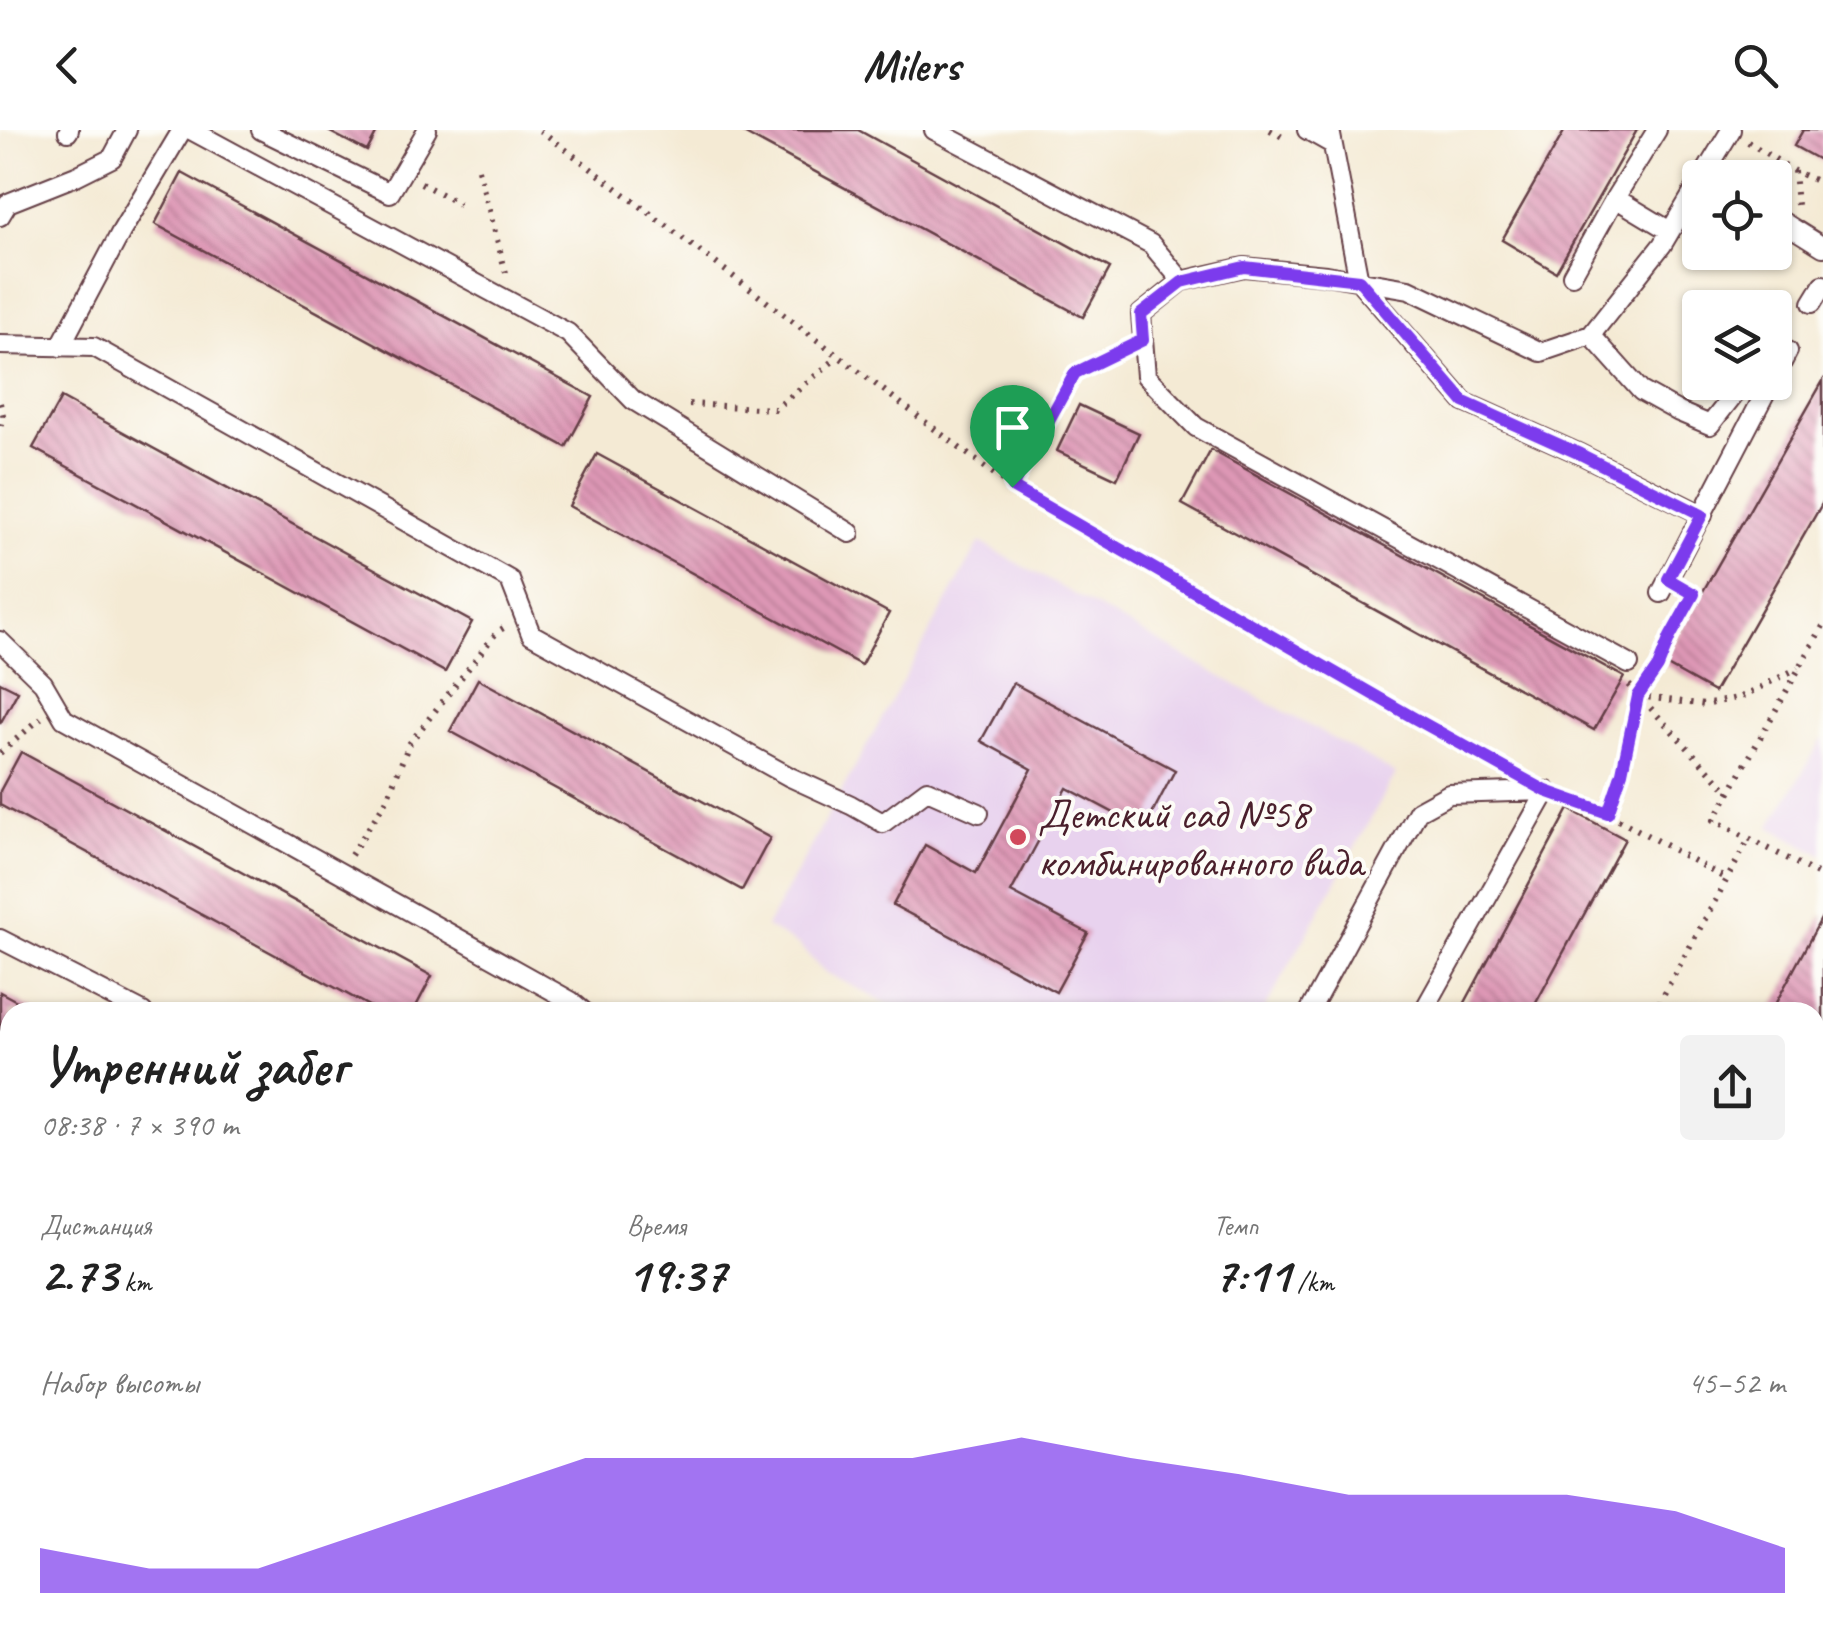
<!DOCTYPE html>
<html lang="ru">
<head>
<meta charset="utf-8">
<style>
  :root { --surface:#fff; --page:#f2f2f2; --text:#222; --muted:#767676; --accent:#7c3aed }
  body { margin:0; font-family:Caveat,sans-serif; background:var(--page); color:var(--text); height:100vh; display:flex; flex-direction:column; font-size:38px; white-space:nowrap }
  * { box-sizing:border-box; margin:0 }
  p { font-size:32px; color:var(--muted) }
  .icon { flex:none; width:55px; height:55px; fill:none; stroke:currentColor; stroke-width:2; stroke-linecap:round; stroke-linejoin:round }
  .map { position:relative; flex:1; overflow:hidden }
  .details { position:absolute; left:0px; top:872px; width:1825px; height:642px; display:flex; flex-direction:column; background:var(--surface); border-radius:30px 30px 0 0; box-shadow:0 2px 8px #0004 }
  .details>* { flex:none }
  .fabs { position:absolute; left:1682px; top:30px; display:grid; gap:20px }
  .fabs a { display:grid; place-items:center; width:110px; height:110px; border-radius:10px; background:var(--surface); box-shadow:0 2px 8px #0004; font-size:50px }
  .pin { position:absolute; display:grid; place-items:center; width:85px; height:85px; color:#fff; margin:-102px -42px; border-radius:50% 50% 50% 0; rotate:-45deg; box-shadow:0 0 10px #0007 }
  .pin .icon { rotate:45deg }
  .round { display:grid; place-items:center; flex:none; width:105px; height:105px; border-radius:10px; background:var(--page) }
  .head { display:flex; align-items:center; justify-content:space-between; height:170px; padding:0 40px }
  h1 { font-size:55px; font-weight:700; line-height:75px }
  .stats { display:grid; grid-template-columns:repeat(3,1fr); gap:15px; height:170px; padding:10px 40px }
  .stats div { display:grid; align-content:center }
  .stats b { font-size:50px; font-weight:700 }
  .stats small { font-size:28px; font-weight:400 }
  .stats p { font-size:28px }
  .chart { height:280px; padding:20px 40px }
  .chart p { display:flex; justify-content:space-between }
  .chart svg { width:100%; height:180px; margin-top:10px; fill:var(--accent); opacity:.7 }
  header { display:flex; justify-content:space-between; align-items:center; height:130px; padding:0 40px; background:var(--surface); font-size:45px; font-weight:700 }
  .map>svg:first-child { display:block }
</style>
</head>
<body>
<header><svg class="icon" aria-label="back" viewBox="0 0 24 24"><path d="M15 5l-7 7 7 7"/></svg>Milers<svg class="icon" aria-label="search" viewBox="0 0 24 24"><circle cx="10" cy="10" r="6"/><path d="M15 15l6 6"/></svg></header>
<div class="map">
<svg width="1823" height="1514" viewBox="0 0 1823 1514">
  <defs>
    <pattern id="building-back-hatch" width="6" height="6" patternUnits="userSpaceOnUse" patternTransform="scale(2.5)"><rect width="6" height="6" fill="#de98b6"/><path d="M-1 5l2 2M0 0l6 6M5-1l2 2" fill="none" stroke="#b67b94"/></pattern>
  </defs>
  <rect width="100%" height="100%" fill="#fdfcf7"/>
  <filter id="ink" filterUnits="userSpaceOnUse"><feTurbulence type="fractalNoise" baseFrequency=".01" numOctaves="2"/><feDisplacementMap in="SourceGraphic" scale="20" xChannelSelector="R" yChannelSelector="G"/><feConvolveMatrix kernelMatrix="1 2 1 2 8 2 1 2 1" color-interpolation-filters="sRGB"/></filter>
  <filter id="wash" filterUnits="userSpaceOnUse"><feTurbulence type="fractalNoise" baseFrequency=".0048" numOctaves="4" result="noise"/><feDisplacementMap in="SourceGraphic" scale="40" xChannelSelector="R" yChannelSelector="G"/><feGaussianBlur stdDeviation="2.25" result="paint"/><feColorMatrix in="noise" values="0 0 0 0 0 0 0 0 0 0 0 0 0 0 0 0 0 1.4 0 .05"/><feComposite in="paint" operator="in"/></filter>
  <g filter="url(#wash)">
    <rect width="100%" height="100%" fill="#f4ead4"/>
    <path fill="#e8d2ee" d="M980 412 1396 644 1263 882H904L825 842 798 815 766 797Z
      M1823 608V725L1770 697Z"/>
    <g id="blocks">
      <path fill="url(#building-back-hatch)" d="M326 0H378L367 21Z
        M738 0H858L1110 138 1083 187Z
        M1565 0H1637L1556 142 1502 110Z
        M1803 0H1823V32L1794 16Z
        M182 43 593 267 566 317 155 94Z
        M1823 251V372L1714 562 1662 533Z
        M61 268 472 492 445 542 33 318Z
        M1079 275 1139 303 1117 349 1057 321Z
        M1211 320 1624 547 1594 600 1182 374Z
        M597 324 889 483 861 535 569 376Z
        M478 549 770 708 742 760 450 601Z
        M0 552 18 561 0 594Z
        M1013 553 1175 640 1144 699 1067 658 1011 762 1088 803 1056 862 893 775 925 715 976 743 1032 639 981 611Z
        M21 622 432 846 413 882H380L0 675V661Z
        M1569 679 1625 709 1531 882H1460Z
        M1823 785V966L1815 981V882H1771Z
        M0 862 37 882H10V933L0 928Z
        M10 1123V1292L0 1310V1141Z
        M1815 1451 1823 1455V1514H1814L1797 1505H1815Z
        M267 1505H405L400 1514H283Z
        M1041 1505H1162L1179 1514H1057Z
        M1418 1505H1488L1483 1514H1413Z"/>
    </g>
  </g>
  <g filter="url(#ink)">
    <use href="#blocks" fill-opacity="0" stroke="#643d44" stroke-width="2.5"/>
    <g fill="none" stroke-linecap="round" stroke-linejoin="round">
      <defs>
        <path id="lane" d="M191 0 568 203 633 270 850 403
          M261 0 390 63 427 0
          M934 0 1151 114 1182 151
          M1307 0 1332 14
          M1330 0 1359 151 1464 272 1580 324 1703 385
          M1657 0 1615 68 1670 101
          M68 2 69 0
          M1702 48 1731 0
          M0 86 8 73 76 46 112 28 127 0
          M1775 87 1823 117
          M1572 145 1615 68
          M1812 173 1823 155
          M1591 205 1641 261 1679 282 1710 295 1735 263
          M0 215 94 217 510 450 531 504 790 647 851 675 883 693 927 660 979 683
          M60 217 121 102 182 0
          M1775 246 1788 221
          M1661 463 1771 252
          M0 511 43 553 64 589 571 871 584 882
          M1629 534 1196 297 1146 246 1141 184 1182 151 1244 137 1326 145 1409 159 1541 222 1591 205 1662 115 1700 51
          M0 809 143 882
          M1309 882 1418 681 1449 664 1547 661
          M1423 882 1547 661
          M0 1076 10 1058
          M0 1366 10 1347
          M1815 1385 1823 1390
          M74 1505 79 1514
          M196 1505 211 1514
          M1557 1505 1560 1514
          M1734 1505 1750 1514
          M473 1508 483 1514
          M1510 1514 1514 1505"/>
        <path id="street" d="M1629 1505 1632 1514"/>
        <path id="secondary" d="M0 1008 10 1014
          M893 1505 909 1514"/>
      </defs>
      <use href="#lane" stroke="#643d44" stroke-width="22"/>
      <use href="#street" stroke="#643d44" stroke-width="42"/>
      <use href="#secondary" stroke="#643d44" stroke-width="58"/>
      <path stroke="#643d44" stroke-width="6" stroke-dasharray="2.5 8" stroke-linecap="butt" d="M540 0 1002 350 1414 588 1504 638
        M1270 0 1284 8
        M1748 12 1794 41 1823 54
        M478 39 506 143
        M1794 41 1797 75
        M421 53 459 74
        M0 273 3 285 0 299
        M689 274 775 279 838 227
        M1012 357 1075 243 1124 220
        M1823 496 1714 690 1823 747
        M1653 543 1694 465 1686 460
        M1629 555 1729 662
        M1638 566 1705 575 1741 567 1798 538
        M0 623 41 588
        M1570 669 1607 683 1728 750
        M1607 683 1622 642 1638 566 1646 553
        M351 725 386 671 409 614 497 502 505 497
        M1654 882 1749 709
        M1815 1194 1823 1188
        M1307 1514 1311 1505"/>
      <use href="#lane" stroke="#fff" stroke-width="18"/>
      <use href="#street" stroke="#fff" stroke-width="38"/>
      <use href="#secondary" stroke="#f7e8c3" stroke-width="52"/>
    </g>
  </g>
  <g fill="none" stroke-linecap="round" stroke-linejoin="round" filter="url(#ink)">
    <defs>
      <path id="route" d="M1244 137 1359 150 1464 272 1580 324 1702 385 1668 449 1694 464 1670 507 1658 537 1638 566 1622 642 1608 683 1546 661 1414 588 1012 357 1075 243 1143 210 1141 184 1182 152Z"/>
    </defs>
    <use href="#route" stroke="#fff" stroke-width="20"/>
    <use href="#route" stroke="#7c3aed" stroke-width="12"/>
  </g>
  <circle fill="#d1495b" stroke="#fdfcf7" stroke-width="4" cx="1018" cy="707" r="10"/>
  <g text-anchor="middle" stroke-width="8" stroke-linejoin="round" paint-order="stroke">
    <g font-size="42" fill="#4a1f2b" stroke="#fdfcf7" text-anchor="start">
      <text x="1038" y="698">Детский сад №58<tspan x="1038" dy="48">комбинированного вида</tspan></text>
    </g>
  </g>
</svg>
<div class="fabs">
<a><svg class="icon" aria-label="locate" viewBox="0 0 24 24"><circle cx="12" cy="12" r="6"/><path d="M12 2v4M12 18v4M2 12h4M18 12h4"/></svg></a>
<a><svg class="icon" aria-label="layers" viewBox="0 0 24 24"><path d="M12 4l9 5-9 5-9-5zM3 14l9 5 9-5"/></svg></a>
</div>
<div class="pin" style="left:1012px;top:357px;background:#1e9e55"><svg class="icon" aria-label="arrive" viewBox="0 0 24 24"><path d="M6 21V4h12l-3 4 3 4H6"/></svg></div>
<section class="details">
<div class="head"><div><h1>Утренний забег</h1><p>08:38 · 7 × 390 m</p></div><a class="round"><svg class="icon" aria-label="share" viewBox="0 0 24 24"><path d="M12 15V3M7 8l5-5 5 5M5 13v7h14v-7"/></svg></a></div>
<div class="stats">
<div><p>Дистанция</p><b>2.73<small> km</small></b></div>
<div><p>Время</p><b>19:37</b></div>
<div><p>Темп</p><b>7:11<small> /km</small></b></div>
</div>
<div class="chart"><p><span>Набор высоты</span>45–52 m</p>
<svg viewBox="0 0 160 44" preserveAspectRatio="none"><path d="M0 44V33L10 38L20 38L30 29L40 20L50 11L60 11L70 11L80 11L90 6L100 11L110 15L120 20L130 20L140 20L150 24L160 33V44z"/></svg>
</div>
</section>
</div>
</body>
</html>
